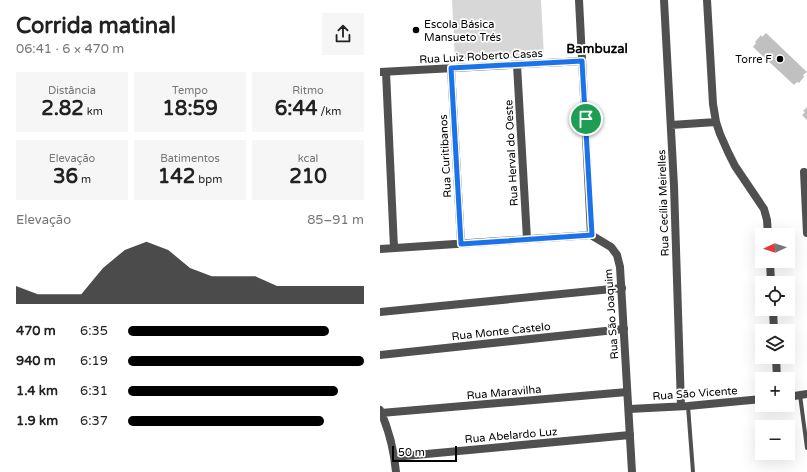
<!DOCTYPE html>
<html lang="pt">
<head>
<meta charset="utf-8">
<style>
  :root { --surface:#fff; --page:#f6f6f6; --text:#222; --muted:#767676; --accent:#000 }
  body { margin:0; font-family:"Varela Round",sans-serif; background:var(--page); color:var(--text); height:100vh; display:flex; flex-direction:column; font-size:15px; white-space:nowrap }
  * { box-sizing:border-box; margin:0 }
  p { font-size:13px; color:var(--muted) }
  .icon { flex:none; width:22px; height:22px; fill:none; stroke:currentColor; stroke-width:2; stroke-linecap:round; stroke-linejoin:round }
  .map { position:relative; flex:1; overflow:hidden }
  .details { display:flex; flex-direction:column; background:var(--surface); width:380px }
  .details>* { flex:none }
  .needle { width:26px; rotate:266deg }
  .fabs { position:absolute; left:375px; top:228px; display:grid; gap:8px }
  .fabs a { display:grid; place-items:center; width:40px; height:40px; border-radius:0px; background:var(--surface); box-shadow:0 4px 16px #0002; font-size:20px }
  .scale { position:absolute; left:12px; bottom:10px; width:65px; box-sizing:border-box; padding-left:4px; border:2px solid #000; border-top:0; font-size:11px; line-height:14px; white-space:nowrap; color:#000; -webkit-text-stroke:3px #fff; paint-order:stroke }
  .pin { position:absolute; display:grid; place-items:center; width:34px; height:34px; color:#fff; margin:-17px; border:2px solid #fff; border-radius:50%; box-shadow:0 1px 4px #0007 }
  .round { display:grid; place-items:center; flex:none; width:42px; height:42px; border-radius:0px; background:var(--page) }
  .summary { display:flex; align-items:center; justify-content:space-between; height:68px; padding:0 16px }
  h1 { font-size:22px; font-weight:700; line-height:30px }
  .stats { display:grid; grid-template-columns:repeat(3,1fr); gap:6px; height:68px; padding:4px 16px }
  .stats div { display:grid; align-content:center; border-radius:0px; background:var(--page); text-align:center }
  .stats b { font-size:20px; font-weight:700 }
  .stats small { font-size:11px; font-weight:400 }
  .stats p { font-size:11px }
  .chart { height:112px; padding:8px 16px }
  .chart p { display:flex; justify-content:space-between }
  .chart svg { width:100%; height:72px; margin-top:4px; fill:var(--accent); opacity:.7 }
  ul { padding:0 16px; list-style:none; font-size:13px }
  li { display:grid; grid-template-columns:64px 48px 1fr; align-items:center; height:30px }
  li i { height:10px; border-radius:5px; background:var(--accent) }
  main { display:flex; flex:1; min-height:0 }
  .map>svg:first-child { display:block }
</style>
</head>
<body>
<main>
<section class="details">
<div class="summary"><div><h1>Corrida matinal</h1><p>06:41 · 6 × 470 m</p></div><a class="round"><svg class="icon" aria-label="share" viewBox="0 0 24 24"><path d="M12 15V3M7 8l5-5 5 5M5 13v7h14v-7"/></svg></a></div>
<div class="stats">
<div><p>Distância</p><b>2.82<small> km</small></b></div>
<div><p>Tempo</p><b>18:59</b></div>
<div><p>Ritmo</p><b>6:44<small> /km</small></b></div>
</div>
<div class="stats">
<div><p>Elevação</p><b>36<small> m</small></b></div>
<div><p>Batimentos</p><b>142<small> bpm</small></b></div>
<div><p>kcal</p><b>210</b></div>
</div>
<div class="chart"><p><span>Elevação</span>85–91 m</p>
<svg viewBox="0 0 160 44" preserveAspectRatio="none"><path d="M0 44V33L10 38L20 38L30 38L40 22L50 11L60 6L70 11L80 22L90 27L100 27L110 27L120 33L130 33L140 33L150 33L160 33V44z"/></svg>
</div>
<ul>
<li><b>470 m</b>6:35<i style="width:85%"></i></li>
<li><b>940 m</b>6:19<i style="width:100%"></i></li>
<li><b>1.4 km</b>6:31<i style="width:89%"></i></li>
<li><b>1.9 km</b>6:37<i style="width:83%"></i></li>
</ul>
</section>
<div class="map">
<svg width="427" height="472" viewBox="0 0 427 472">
  <rect width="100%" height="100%" fill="#fff"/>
  <path fill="#d7d7d7" d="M72 0H161L164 57 75 60Z"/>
  <path fill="#c0c0c0" d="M386 33 427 72 423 75 424 77 419 83 417 82 414 85 373 47 376 43 375 42 381 35 382 37Z
    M427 107V120L422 115 425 112 423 111Z"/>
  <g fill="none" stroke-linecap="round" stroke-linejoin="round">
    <path stroke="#505050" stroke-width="4" d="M420 395 427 448
      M308 406 313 472"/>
    <path stroke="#505050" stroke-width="8" d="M284 0 294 186 301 406
      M327 0 333 104 336 122 340 134 348 152 355 166 384 209 387 220 388 235
      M137 65 147 239
      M71 68 81 243
      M0 72 202 61
      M6 72 14 248
      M291 125 336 122
      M424 172 427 233
      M0 249 211 235
      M390 261 391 283
      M393 309 394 331
      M0 312 242 288
      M0 355 244 329
      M396 357 397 379
      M408 397 427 394
      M249 409 308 406 382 399
      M0 410C9 430 14 450 16 472
      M1 413 247 392
      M14 457 250 435"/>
    <path stroke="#505050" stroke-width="8" d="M199 0 211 235 231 247 237 255 240 267 252 472"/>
  </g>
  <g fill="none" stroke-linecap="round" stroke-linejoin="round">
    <defs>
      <path id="route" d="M202 61 212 235 81 244 71 68Z"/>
    </defs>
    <use href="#route" stroke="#fff" stroke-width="8"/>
    <use href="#route" stroke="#1a73e8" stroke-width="5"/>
  </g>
  <g fill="#000" stroke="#fff" stroke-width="1.5">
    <circle cx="36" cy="30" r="4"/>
    <circle cx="400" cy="59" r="4"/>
  </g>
  <g text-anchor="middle" stroke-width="3.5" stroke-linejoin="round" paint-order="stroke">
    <g font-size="11" fill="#000" stroke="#fff" text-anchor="start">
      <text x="44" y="28">Escola Básica<tspan x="44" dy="13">Mansueto Trés</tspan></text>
      <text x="392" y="63" text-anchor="end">Torre F</text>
    </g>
    <g font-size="11" fill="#000" stroke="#fff">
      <text transform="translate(101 56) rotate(-3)" y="4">Rua Luiz Roberto Casas</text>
      <text transform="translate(131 153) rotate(-93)" y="4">Rua Herval do Oeste</text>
      <text transform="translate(65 156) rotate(-93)" y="4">Rua Curitibanos</text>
      <text transform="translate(283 203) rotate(-92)" y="4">Rua Cecília Meirelles</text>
      <text transform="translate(231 314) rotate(-94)" y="4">Rua São Joaquim</text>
      <text transform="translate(121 331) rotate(-6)" y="4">Rua Monte Castelo</text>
      <text transform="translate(124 392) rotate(-5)" y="4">Rua Maravilha</text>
      <text transform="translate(315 393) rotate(-4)" y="4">Rua São Vicente</text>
      <text transform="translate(131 435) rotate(-5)" y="4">Rua Abelardo Luz</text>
    </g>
    <g font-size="13" font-weight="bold" fill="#000" stroke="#fff">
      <text x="217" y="53">Bambuzal</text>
    </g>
  </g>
</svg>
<div class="fabs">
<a><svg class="needle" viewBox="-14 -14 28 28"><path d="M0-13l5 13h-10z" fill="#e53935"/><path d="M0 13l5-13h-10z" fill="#767676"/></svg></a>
<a><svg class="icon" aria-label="locate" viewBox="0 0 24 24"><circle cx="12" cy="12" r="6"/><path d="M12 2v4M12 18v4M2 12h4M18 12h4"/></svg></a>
<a><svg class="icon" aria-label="layers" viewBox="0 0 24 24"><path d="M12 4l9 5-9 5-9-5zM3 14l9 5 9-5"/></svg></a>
<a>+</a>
<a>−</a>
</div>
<div class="scale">50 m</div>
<div class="pin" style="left:206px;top:119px;background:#1e9e55"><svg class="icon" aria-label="arrive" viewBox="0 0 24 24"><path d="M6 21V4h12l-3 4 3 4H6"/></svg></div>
</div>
</main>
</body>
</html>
